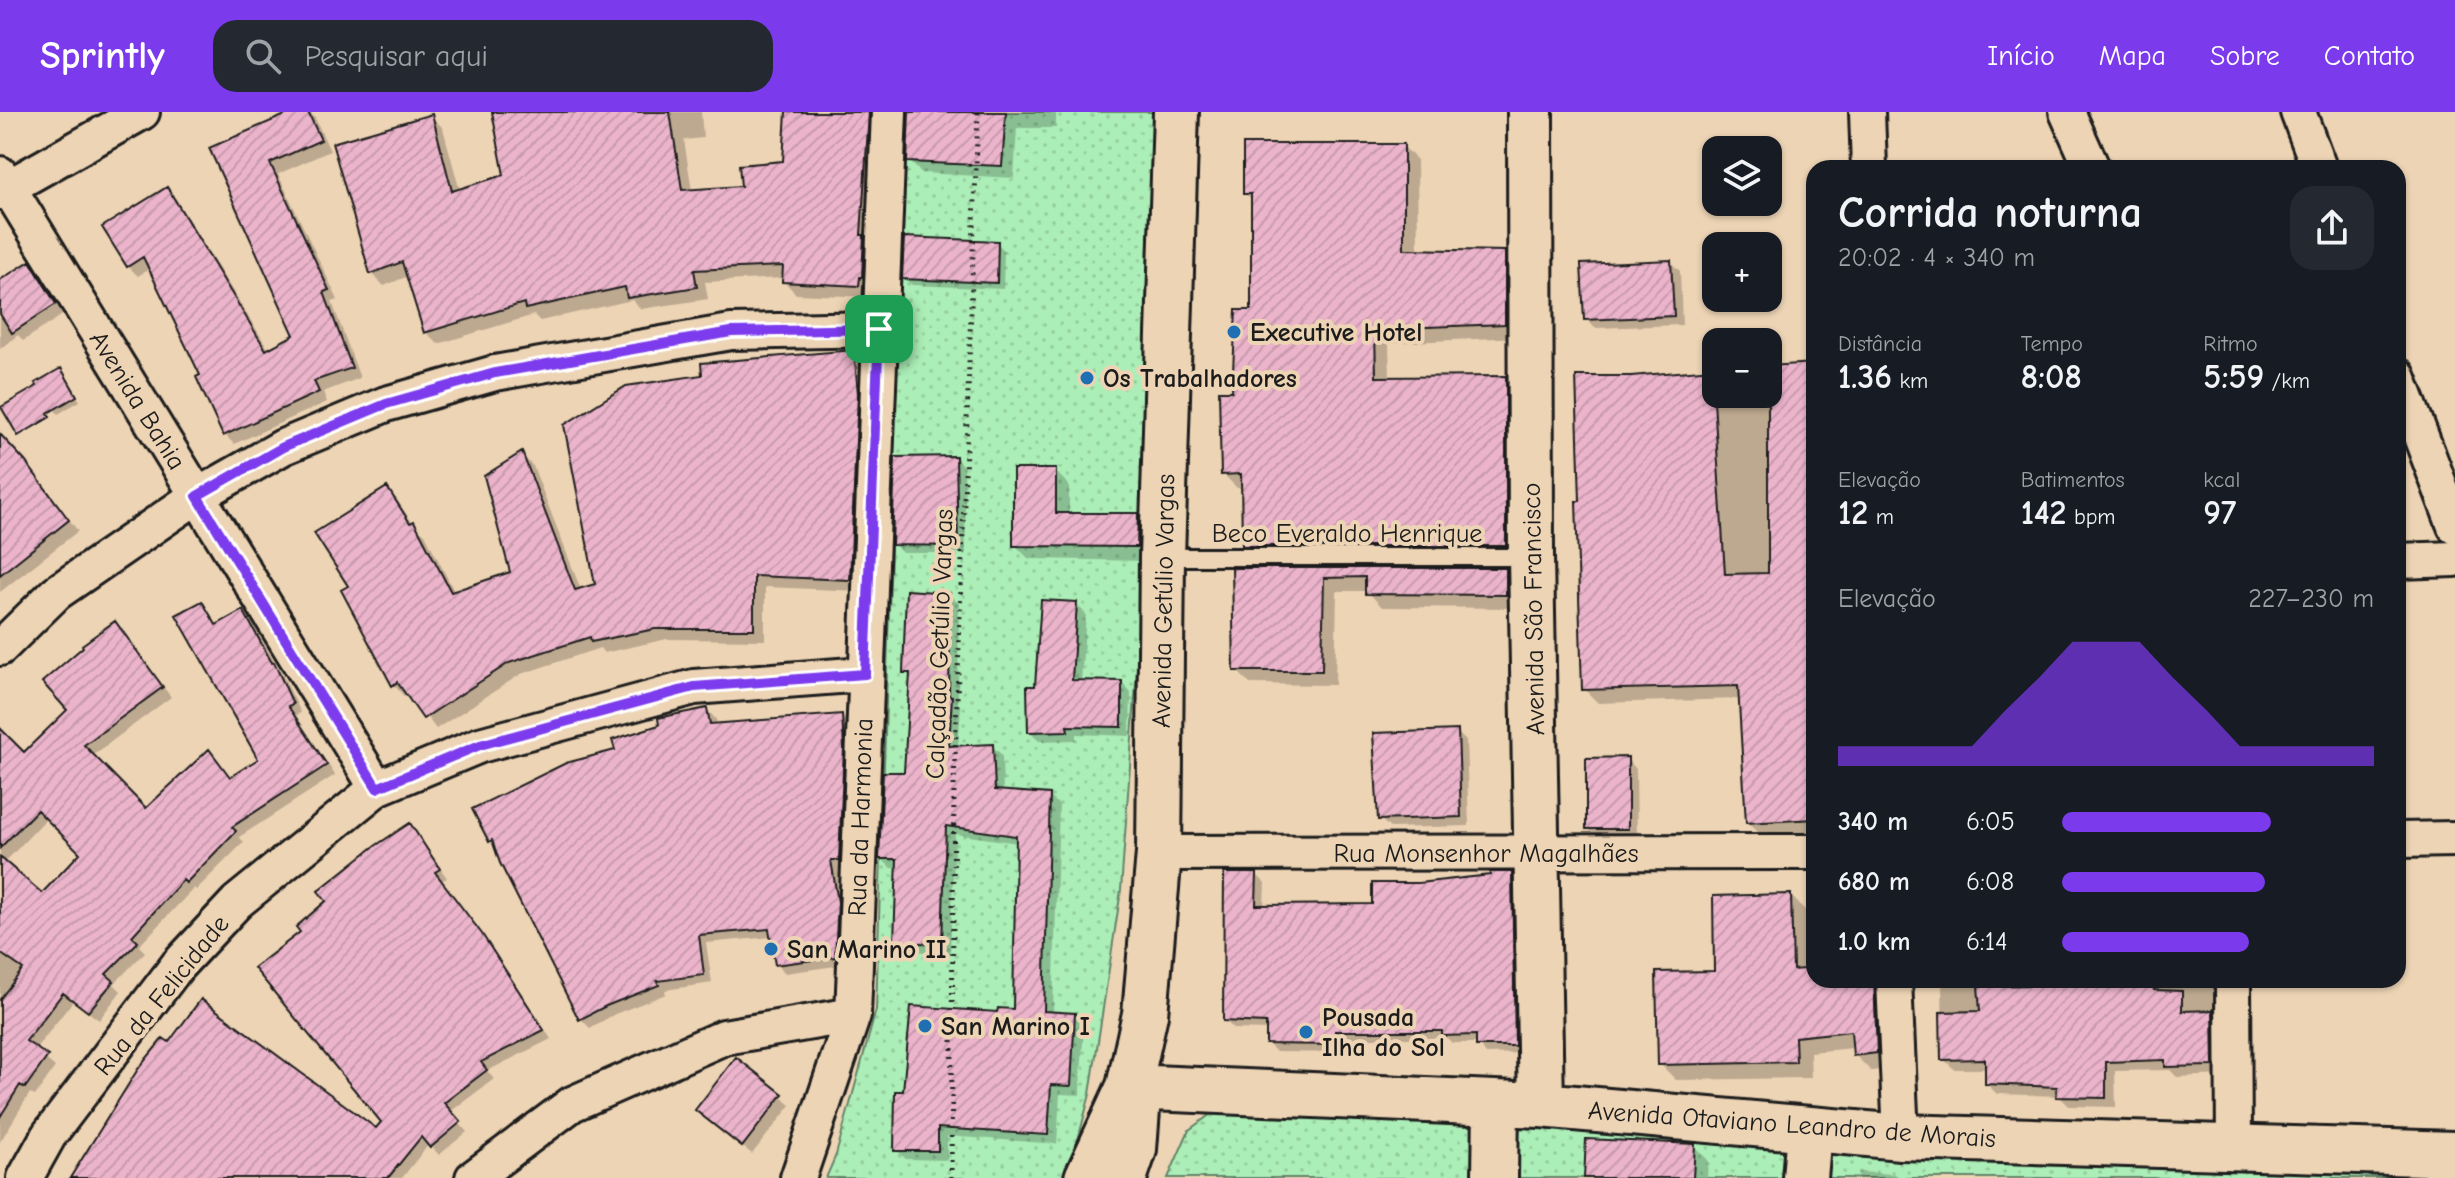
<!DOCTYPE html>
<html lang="pt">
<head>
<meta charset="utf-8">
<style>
  :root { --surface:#171b24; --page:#242831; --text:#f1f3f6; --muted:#9ea1a6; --accent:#7c3aed }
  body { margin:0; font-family:"Comic Neue",sans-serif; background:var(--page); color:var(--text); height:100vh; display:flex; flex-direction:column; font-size:30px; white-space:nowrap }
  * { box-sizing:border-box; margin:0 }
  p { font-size:26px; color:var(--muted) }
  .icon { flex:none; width:44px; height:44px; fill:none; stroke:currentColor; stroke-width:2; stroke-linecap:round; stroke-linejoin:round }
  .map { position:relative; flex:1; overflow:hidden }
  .drawer { position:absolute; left:1806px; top:48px; width:600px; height:828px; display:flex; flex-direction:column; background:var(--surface); border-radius:24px; box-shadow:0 2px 6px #0004 }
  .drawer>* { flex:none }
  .buttons { position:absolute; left:1702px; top:24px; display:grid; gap:16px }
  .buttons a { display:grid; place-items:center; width:80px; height:80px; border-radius:16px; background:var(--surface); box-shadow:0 2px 6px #0004; font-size:40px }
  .pin { position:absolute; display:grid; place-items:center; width:68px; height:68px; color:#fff; margin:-34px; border-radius:16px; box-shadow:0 4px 12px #0006 }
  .round { display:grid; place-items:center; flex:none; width:84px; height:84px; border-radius:24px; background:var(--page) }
  .headline { display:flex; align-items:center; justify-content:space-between; height:136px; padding:0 32px }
  h1 { font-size:44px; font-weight:600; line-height:60px }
  .figures { display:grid; grid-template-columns:repeat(3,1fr); gap:12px; height:136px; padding:8px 32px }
  .figures div { display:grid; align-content:center }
  .figures b { font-size:34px; font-weight:600 }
  .figures small { font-size:22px; font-weight:400 }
  .figures p { font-size:22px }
  .chart { height:224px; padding:16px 32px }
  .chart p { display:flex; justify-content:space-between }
  .chart svg { width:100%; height:144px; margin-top:8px; fill:var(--accent); opacity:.7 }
  ul { padding:0 32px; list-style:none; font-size:26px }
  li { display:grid; grid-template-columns:128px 96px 1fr; align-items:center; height:60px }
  li i { height:20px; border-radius:10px; background:var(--accent) }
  header { display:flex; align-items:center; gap:48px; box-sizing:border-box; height:112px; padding:0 40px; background:var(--accent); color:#fff }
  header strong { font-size:38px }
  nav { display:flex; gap:44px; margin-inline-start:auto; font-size:28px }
  .search { width:560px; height:72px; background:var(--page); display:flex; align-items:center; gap:20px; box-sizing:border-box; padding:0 28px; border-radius:24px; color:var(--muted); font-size:30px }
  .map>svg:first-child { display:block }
</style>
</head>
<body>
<header>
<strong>Sprintly</strong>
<div class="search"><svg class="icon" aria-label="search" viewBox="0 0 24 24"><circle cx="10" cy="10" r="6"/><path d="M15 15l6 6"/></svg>Pesquisar aqui</div>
<nav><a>Início</a><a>Mapa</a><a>Sobre</a><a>Contato</a></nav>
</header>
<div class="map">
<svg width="2455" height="1066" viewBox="0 0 2455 1066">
  <defs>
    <pattern id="green-dots" width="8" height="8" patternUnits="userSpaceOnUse" patternTransform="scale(2)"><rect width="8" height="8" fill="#aceeb7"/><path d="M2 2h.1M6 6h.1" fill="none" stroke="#93cc9d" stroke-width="1.8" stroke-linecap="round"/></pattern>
    <pattern id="building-hatch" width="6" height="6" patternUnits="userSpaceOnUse" patternTransform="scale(2)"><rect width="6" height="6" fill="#ebb4cb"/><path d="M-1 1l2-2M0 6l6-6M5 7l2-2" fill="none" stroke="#c99aae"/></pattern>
  </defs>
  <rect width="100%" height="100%" fill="#edd4b5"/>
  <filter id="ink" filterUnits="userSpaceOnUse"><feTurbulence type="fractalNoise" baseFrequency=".0125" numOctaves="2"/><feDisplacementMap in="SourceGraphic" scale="16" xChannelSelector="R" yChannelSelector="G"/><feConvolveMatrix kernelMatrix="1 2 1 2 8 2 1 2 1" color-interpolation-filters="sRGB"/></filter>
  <g filter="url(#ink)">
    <path fill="url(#green-dots)" stroke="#64856a" stroke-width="2" d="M900 0H1153L1143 474 1121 778 1090 982 1068 1066H826L836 1043 876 898 892 406Z
      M1211 1002 1479 1011 1476 1066H1168L1189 1018Z
      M1512 1007 1784 1035 1782 1066H1509Z
      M1852 1032 2455 1065V1066H1821L1826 1045Z"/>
    <path fill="#0003" fill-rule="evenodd" d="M297 0H309L315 6 330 39 278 62 338 188 332 190 360 266 323 280 327 290 234 332 224 322 203 264 151 156 138 164 128 154 166 77 176 87 269 238 297 224 212 37Z
      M494 0H701L703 26 684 28 692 79 743 76 785 51 788 0H886L871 185 796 182 784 169V166L705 170 708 187 641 197 632 188 540 209 534 203 438 232 425 219 408 164 384 174 371 161 431 4 443 16 460 79 506 65Z
      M911 0H1056V16H1017L1014 66 922 61 909 49Z
      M1403 34 1417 48 1418 139 1504 141 1519 156V225L1389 231 1390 267 1505 266 1519 281 1520 448H1258L1244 433 1243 376H1237L1223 362 1234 281 1253 200V89L1245 81Z
      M997 131 1004 138 1003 177 912 173 904 166Z
      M1670 150 1680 159 1682 213 1595 216 1586 207Z
      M29 151 39 160 64 202 23 229 18 223 0 237V170Z
      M854 240 865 251 861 479 765 475V528L667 527 604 541 600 536 521 562 436 617 408 581 404 584 393 572 351 475 386 377 397 388 413 412 425 422 455 481 512 462 521 343 533 354 581 478 597 473Z
      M1814 253V721L1762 724 1748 710 1740 587 1598 591 1584 577 1631 266 1716 260V282H1768V256Z
      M64 263 80 289 58 302 38 272Z
      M956 346 964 355 966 441H902L894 432Z
      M1055 359 1069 373V403H1138L1152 417 1151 449 1029 447 1015 433Z
      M45 378 78 419 0 480V419Z
      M1234 458H1505L1519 472V496L1382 495 1367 479H1337L1335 573 1250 572 1236 558Z
      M950 483 959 492 958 592 961 595 958 635 992 634 1002 643 1003 681 1049 684 1059 693 1053 902 1074 903 1084 913 1080 983 1060 982 1057 1032 947 1024V1048L906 1047 896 1038 905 981 1015 899 1018 731 955 722 950 841 905 839 896 829 899 756H891L881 746 906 662 912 566 905 560Z
      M202 491 219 514 242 501 252 510 282 562 301 601 296 603 335 663 239 725 244 730 196 778 194 776 139 834 145 840 114 872 121 879 99 908 73 889 35 938 55 955 35 984 30 981 0 1030V619L24 642 70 598 115 512 171 585 92 644 146 699 209 640 231 667 261 648ZM47 706 83 741 42 784 4 751Z
      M1076 492 1086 502 1081 570 1122 571 1131 581 1130 624 1076 622V628L1039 629 1030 619 1037 576Z
      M707 598 716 607 717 614 841 604 850 613 847 756H839L845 800 843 853 785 861 777 852 772 825 706 831 712 871 665 878 666 882 615 902 590 916 581 907 502 751 497 735 490 729 618 639Z
      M1457 620 1466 629 1469 714 1390 716 1380 707Z
      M1627 647 1636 657 1637 726H1597L1588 716Z
      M410 713 447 766 441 769 490 833 551 927 487 959 494 967 450 1000 467 1020 439 1043 429 1032 402 1066H85L376 1019 384 1010 303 820Z
      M1511 762 1519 771 1522 941 1486 942 1478 931H1452L1447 926H1343V941L1276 940 1268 932V918L1233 917 1225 908 1257 763 1265 771 1264 795 1374 794 1418 773Z
      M1791 784 1807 800 1808 843 1814 842V868H1890L1892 957 1871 959 1855 943 1854 936 1810 940 1811 966 1676 968 1660 952 1716 861Z
      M1942 868H2218L2223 963 2177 965 2170 958 2115 959 2116 995 2069 994 2059 984 1997 982 1987 972V957H1954L1943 947Z
      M736 948 791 993 752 1042 707 1007Z
      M1694 1034 1708 1048 1707 1066H1586Z
      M1858 1060 1895 1062 1900 1066H1858Z"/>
    <path fill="url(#building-hatch)" stroke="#1c1c1c" stroke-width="2" d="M292 0H308L321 28 270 51 329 178 324 180 352 256 314 269 319 280 223 324 196 265 200 263 143 145 127 155 102 115 167 75 266 238 294 223 209 36Z
      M492 0H670L682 78 741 74 739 53 783 49 786 0H869L861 123H864L862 165H860L859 174 782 170 783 154 694 158 697 175 627 186 625 175 525 197 524 191 424 221 402 150 370 162 332 31 432 2 452 79 504 63Z
      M909 0H1006L1002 54 907 50Z
      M1243 32H1404V137L1505 139V212L1375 217 1376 265 1506 264V434H1242L1241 362 1221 363 1219 279H1232L1236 198H1251V82H1243Z
      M904 125 998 129 997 171 902 167Z
      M1671 148 1674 204 1584 208 1581 152Z
      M30 149 56 192 12 221 0 202V168Z
      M854 238 858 282 850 468 754 464V517H655L591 530 590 525 509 551 423 607 397 570 392 574 341 478 348 474 314 421 387 375 410 411 414 409 451 480 510 460 484 364 522 340 575 478 595 472 564 313 626 274 702 263 701 251Z
      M1814 251V707L1746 711 1738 574 1582 578 1576 389H1580L1576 264H1631L1712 257 1725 462 1768 461V254Z
      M61 256 77 284 48 301 50 305 18 324 1 295 37 274 35 271Z
      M0 322 25 349 69 408 0 463Z
      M956 344 958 434 892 433 895 345Z
      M1013 357H1056V401H1138L1137 435 1013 434Z
      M1232 456H1506V483L1365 482V465L1324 466 1322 559H1234Z
      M906 478 950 481 948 516H950L949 584H952L949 634 993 632 995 678 1050 682 1044 899 1075 901 1071 974 1051 973 1048 1023 938 1016V1039H894L895 979H903L911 894 997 900 998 896 1013 897 1016 724 946 714 942 832 894 830 897 747H879L883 660H904L910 561H903Z
      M1041 488 1077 490 1072 568 1122 569V615L1067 614 1068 619 1028 620 1027 574H1035Z
      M202 489 216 513 243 498 272 551 274 550 293 592 288 594 327 653 232 715 236 719 186 771 183 768 132 824 138 830 106 862 114 869 88 900 63 881 26 929 48 944 25 976 20 973 0 1005V887L23 857 0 841V745L42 781 80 741 37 698 0 736V616L24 640 67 598 42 570 83 535 82 533 115 509 163 575 84 633 146 696 209 637 230 665 258 647 176 503Z
      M707 596 710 612 842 602 844 636 839 748H831L838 790 835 845 775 853 769 817 699 823 704 863 657 869 659 873 606 894 579 908 500 751 492 728 489 730 472 697 566 651 615 638 612 628 659 613 658 606Z
      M1458 618 1461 705 1378 708 1373 621Z
      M1628 645V717H1586V646Z
      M410 711 440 757 435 760 482 822 544 918 481 950 487 958 444 991 461 1010 430 1036 421 1025 388 1066H70L138 957 163 926 169 930 201 887 376 1016 381 1010 254 856 300 820 296 815 326 789 318 779 372 736Z
      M1490 760H1512L1515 934H1476V923L1442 924V919H1335V933L1266 932V911L1223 909 1224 761H1257L1256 793 1372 792V771H1418L1490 763Z
      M1791 782 1793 858 1814 856V868H1874L1877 941 1853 944 1851 919 1795 925 1796 950 1658 953 1656 860 1714 859 1713 784Z
      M2076 870 2153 872 2154 878 2182 879V899L2213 898 2214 954 2165 955V948L2106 950V986L2056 985 2057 975 1985 972V947L1941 948 1940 900 1980 899 1978 874 2076 872Z
      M736 945 783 982 742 1035 695 998Z
      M1586 1027 1695 1032 1693 1066H1584Z"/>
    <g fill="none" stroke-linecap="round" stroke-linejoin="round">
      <defs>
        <path id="lane" d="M1165 445H1530"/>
        <path id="street" d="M1867 0 1869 56
          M2067 0 2092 56
          M2298 0 2319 56
          M0 62 377 676
          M0 80 142 0
          M2398 264 2455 414
          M2398 449 2455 447
          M0 536 56 481 197 384 283 335 386 292 495 261 731 220 879 217
          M2398 728 2455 727
          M1159 741 1814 740
          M1894 868 1901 1025
          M2233 868 2234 1034
          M25 1066 49 1023 178 853 237 790 377 676 480 633 694 575 865 562
          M473 1066 572 992 724 925 853 903
          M798 1066 853 903 889 0"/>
        <path id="secondary" d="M1530 0 1531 445 1541 993
          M1087 1066 1129 975 1541 993 1901 1025 2455 1042
          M1124 1066 1134 1037 1137 998 1129 975 1145 902 1159 741 1162 445 1176 0
          M1495 1066 1496 993
          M1805 1066 1809 1019"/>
      </defs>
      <use href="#lane" stroke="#1c1c1c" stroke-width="22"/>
      <use href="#street" stroke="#1c1c1c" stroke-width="40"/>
      <use href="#secondary" stroke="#1c1c1c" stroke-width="50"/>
      <path stroke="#1c1c1c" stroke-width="5" stroke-dasharray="2 6" stroke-linecap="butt" d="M951 1066 954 672 978 0"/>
      <use href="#lane" stroke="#edd4b5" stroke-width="16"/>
      <use href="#street" stroke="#edd4b5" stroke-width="34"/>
      <use href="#secondary" stroke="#edd4b5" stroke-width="44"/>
    </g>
  </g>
  <g fill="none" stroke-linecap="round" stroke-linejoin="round" filter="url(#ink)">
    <defs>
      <path id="route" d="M879 217 865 562 694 575 480 633 377 676 197 384 283 335 386 292 495 261 731 220Z"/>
    </defs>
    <use href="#route" stroke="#fff" stroke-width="16"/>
    <use href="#route" stroke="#7c3aed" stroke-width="10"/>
  </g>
  <g fill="#1f6fb2" stroke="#edd4b5" stroke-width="3">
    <circle cx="1234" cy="220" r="8"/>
    <circle cx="1087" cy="266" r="8"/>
    <circle cx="771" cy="837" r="8"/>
    <circle cx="925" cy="914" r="8"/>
    <circle cx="1306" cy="920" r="8"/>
  </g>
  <g text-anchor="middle" stroke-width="8" stroke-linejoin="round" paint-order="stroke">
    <g font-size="26" font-weight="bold" fill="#1c1c1c" stroke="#edd4b5" text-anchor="start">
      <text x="1250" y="229">Executive Hotel</text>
      <text x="1103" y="275">Os Trabalhadores</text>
      <text x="787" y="846">San Marino II</text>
      <text x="1322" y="914">Pousada<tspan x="1322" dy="30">Ilha do Sol</tspan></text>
      <text x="941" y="923">San Marino I</text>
    </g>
    <g font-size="26" fill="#1c1c1c" stroke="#edd4b5">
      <text transform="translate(138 288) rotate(58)" y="9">Avenida Bahia</text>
      <text x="1347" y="430">Beco Everaldo Henrique</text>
      <text transform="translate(1163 489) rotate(-89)" y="9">Avenida Getúlio Vargas</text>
      <text transform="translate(1533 497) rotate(-91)" y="9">Avenida São Francisco</text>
      <text transform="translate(939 532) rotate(-88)" y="9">Calçadão Getúlio Vargas</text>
      <text transform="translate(860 705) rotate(-88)" y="9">Rua da Harmonia</text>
      <text x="1486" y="750">Rua Monsenhor Magalhães</text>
      <text transform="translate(161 883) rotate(-51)" y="9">Rua da Felicidade</text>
      <text transform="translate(1792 1012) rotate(4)" y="9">Avenida Otaviano Leandro de Morais</text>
    </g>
  </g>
</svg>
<div class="buttons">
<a><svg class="icon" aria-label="layers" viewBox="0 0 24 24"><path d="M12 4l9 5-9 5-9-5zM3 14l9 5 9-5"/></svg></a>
<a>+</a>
<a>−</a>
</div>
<div class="pin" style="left:879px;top:217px;background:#1e9e55"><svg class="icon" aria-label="arrive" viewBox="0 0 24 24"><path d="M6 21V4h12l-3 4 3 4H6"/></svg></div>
<section class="drawer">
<div class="headline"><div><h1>Corrida noturna</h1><p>20:02 · 4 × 340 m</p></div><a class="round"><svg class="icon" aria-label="share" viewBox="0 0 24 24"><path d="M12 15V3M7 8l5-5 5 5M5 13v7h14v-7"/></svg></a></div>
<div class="figures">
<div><p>Distância</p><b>1.36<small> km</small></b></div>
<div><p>Tempo</p><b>8:08</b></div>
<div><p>Ritmo</p><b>5:59<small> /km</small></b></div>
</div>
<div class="figures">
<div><p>Elevação</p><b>12<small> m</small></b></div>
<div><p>Batimentos</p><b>142<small> bpm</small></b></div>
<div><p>kcal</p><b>97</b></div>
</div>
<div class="chart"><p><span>Elevação</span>227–230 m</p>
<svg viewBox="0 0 160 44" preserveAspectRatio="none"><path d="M0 44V38L10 38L20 38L30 38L40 38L50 27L60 17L70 6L80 6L90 6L100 17L110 27L120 38L130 38L140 38L150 38L160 38V44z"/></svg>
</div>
<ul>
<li><b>340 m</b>6:05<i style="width:67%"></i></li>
<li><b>680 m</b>6:08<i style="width:65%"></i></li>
<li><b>1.0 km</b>6:14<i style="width:60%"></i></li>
</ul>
</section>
</div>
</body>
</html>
